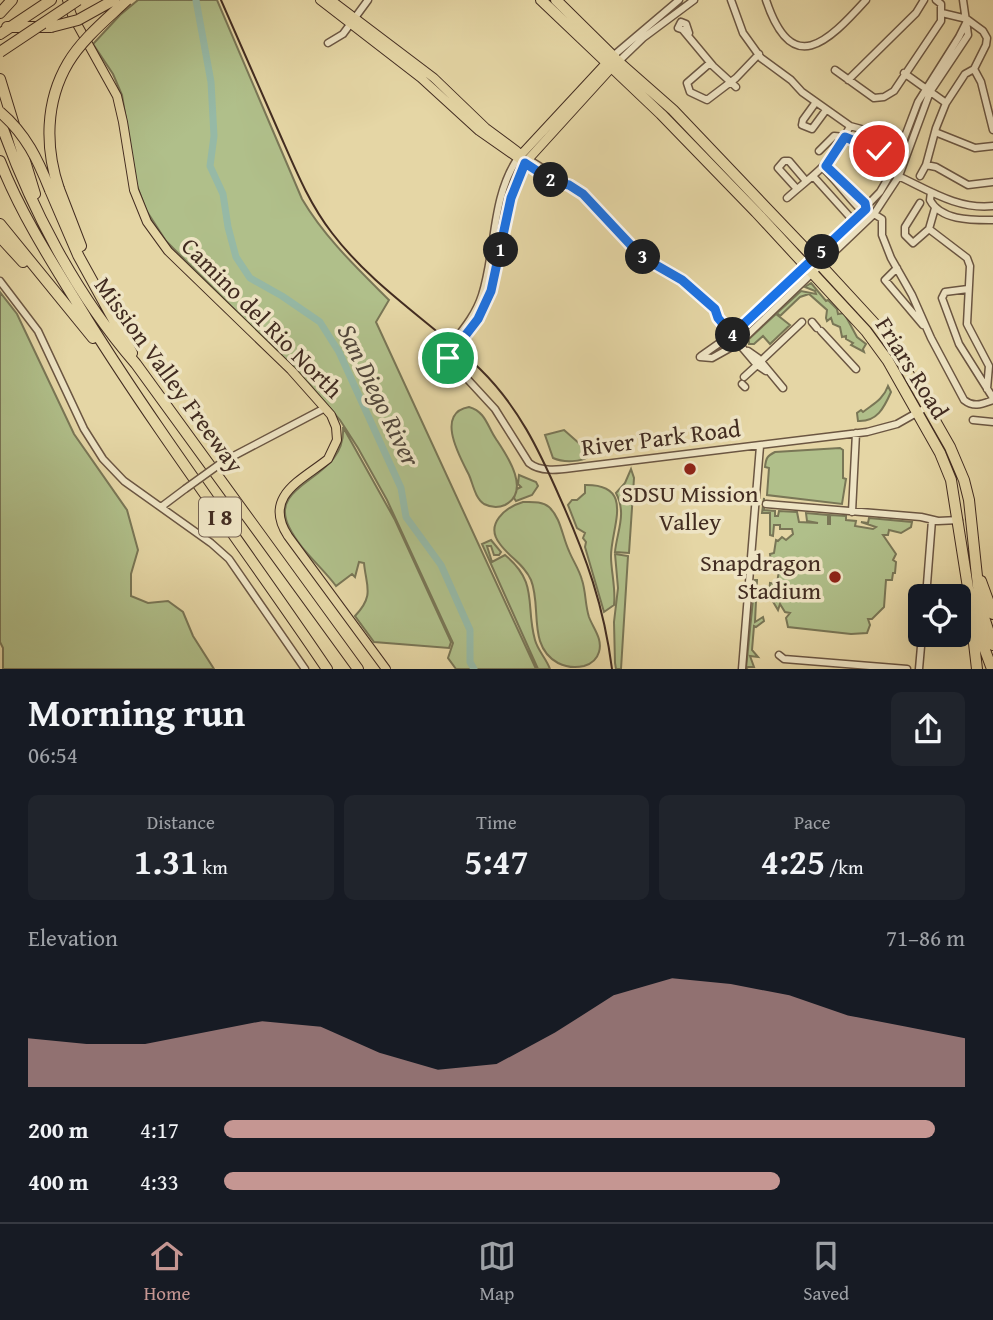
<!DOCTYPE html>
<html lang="en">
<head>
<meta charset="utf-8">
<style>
  :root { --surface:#171b24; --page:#20242c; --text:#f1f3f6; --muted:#9ea1a6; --line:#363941; --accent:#c59692 }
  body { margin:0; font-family:"Gentium Book Plus",serif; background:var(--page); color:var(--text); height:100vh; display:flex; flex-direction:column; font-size:26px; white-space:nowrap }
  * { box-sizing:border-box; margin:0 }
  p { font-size:23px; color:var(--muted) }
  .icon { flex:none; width:38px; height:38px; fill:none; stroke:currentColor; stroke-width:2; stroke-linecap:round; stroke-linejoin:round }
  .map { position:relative; height:669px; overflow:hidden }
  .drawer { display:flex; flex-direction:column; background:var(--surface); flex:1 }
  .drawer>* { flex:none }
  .tools { position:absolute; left:908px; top:584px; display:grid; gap:14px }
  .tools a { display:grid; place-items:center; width:63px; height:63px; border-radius:10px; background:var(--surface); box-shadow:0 7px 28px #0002; font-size:35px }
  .pin { position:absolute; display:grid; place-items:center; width:60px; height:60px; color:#fff; margin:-30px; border:4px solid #fff; border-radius:50%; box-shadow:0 2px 7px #0007 }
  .km { position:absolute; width:35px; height:35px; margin:-18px; border-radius:50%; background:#222; color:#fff; font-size:19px; line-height:35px; text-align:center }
  .round { display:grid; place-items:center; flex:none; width:74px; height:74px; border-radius:10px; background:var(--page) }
  .headline { display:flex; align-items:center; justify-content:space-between; height:119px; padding:0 28px }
  h1 { font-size:38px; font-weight:800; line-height:52px }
  .figures { display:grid; grid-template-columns:repeat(3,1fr); gap:10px; height:119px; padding:7px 28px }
  .figures div { display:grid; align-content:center; border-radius:10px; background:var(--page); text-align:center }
  .figures b { font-size:35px; font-weight:800 }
  .figures small { font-size:19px; font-weight:400 }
  .figures p { font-size:19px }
  .chart { height:196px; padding:14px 28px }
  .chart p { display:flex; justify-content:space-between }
  .chart svg { width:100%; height:126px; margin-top:7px; fill:var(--accent); opacity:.7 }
  ul { padding:0 28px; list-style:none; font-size:23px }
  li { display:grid; grid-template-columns:112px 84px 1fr; align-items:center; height:52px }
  li i { height:18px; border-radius:9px; background:var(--accent) }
  .menu { display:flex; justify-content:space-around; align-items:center; height:98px; border-top:2px solid var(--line); background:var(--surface); font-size:19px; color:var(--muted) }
  .menu a { display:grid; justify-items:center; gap:4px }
  .menu .on { color:var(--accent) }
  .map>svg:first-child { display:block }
</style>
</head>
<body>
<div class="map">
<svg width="993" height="669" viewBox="0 0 993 669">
  <rect width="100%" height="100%" fill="#e5d6a5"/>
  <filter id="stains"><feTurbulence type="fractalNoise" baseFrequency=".00286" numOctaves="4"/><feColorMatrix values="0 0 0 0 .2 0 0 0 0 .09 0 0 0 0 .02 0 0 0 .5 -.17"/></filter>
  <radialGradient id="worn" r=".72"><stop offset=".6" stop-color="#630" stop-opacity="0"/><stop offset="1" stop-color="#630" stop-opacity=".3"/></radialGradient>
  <path fill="#b0bf8a" stroke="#797656" stroke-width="2" d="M138 0H217L302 199C325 238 357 268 389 300L376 322 536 669H456L448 658 453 643 387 500 358 448 340 420 310 385 166 241 146 210 136 183 122 95 113 74 93 44 120 15Z
    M811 283 826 301 828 300 837 309 838 314 844 313 857 337 866 344 863 349 864 352 851 345 853 343 846 339V336L842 337 840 327 833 324 831 318 827 321 826 318 827 310 809 294 800 297 780 316 777 313 801 291 816 294 815 291 805 287Z
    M0 292 17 314 74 434 127 510 138 550 131 574V596L148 603 168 601 183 612 193 636 214 669H3V648L0 642Z
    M776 314 790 325 770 344 763 336 754 344H749V339Z
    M888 386 891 392C884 408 877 422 858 421L857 413 861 410 863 412C873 404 883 400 888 386Z
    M469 407C486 412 487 426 496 439 506 454 532 491 505 505 498 508 490 507 484 504 475 498 473 484 469 475 461 459 434 413 469 407Z
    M343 427 395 520 451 642 449 648 374 642 355 616C375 595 366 586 364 563L359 562 355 577 352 574 336 586C322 567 300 550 289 527 266 481 347 481 343 427Z
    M564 430 589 452 590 456C581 462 564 463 553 458L545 435Z
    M840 448 843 450V478L846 479 842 504 767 495 769 468 765 467C766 458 767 456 775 452Z
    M631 469 634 478 629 553 615 552C617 531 627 514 616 493L625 483Z
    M519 475 536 482 538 486 532 495 516 501 514 498 517 489 521 487 518 484Z
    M585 485C636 484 611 527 611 556 611 572 616 588 614 605L604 612 585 547 586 542 583 538 585 533 577 528 568 505 572 500H577L585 493Z
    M764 498V510L775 511V516H778L779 511 797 512 799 522 818 523 807 521 806 513 828 515V524H830V515L846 516V520L856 521 855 526 873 529 876 527 861 522 868 523 869 518 912 522 911 527 901 533 889 530 888 535H883L896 554 893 560 896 562 895 573H893L892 580H886L884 607 872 619H868L870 625 867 633 851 634 788 627 786 618 790 613 785 612 780 604 778 610 769 595 770 583 775 584 774 591 776 590 780 564 777 570 771 562 770 554 774 553 776 540 778 541 782 537 786 540 793 534 792 529H780V525H774L773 536 770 535V513H762Z
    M523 502C532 502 542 501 549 507 561 518 562 536 569 551 573 561 579 569 582 580 586 592 585 605 589 617 593 628 603 639 599 652 597 659 591 664 584 666 575 668 566 667 558 663 527 646 542 607 531 580 524 564 510 558 500 544 484 524 506 507 523 502Z
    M491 540 501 552 499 555H494L491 546H487L492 562 505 555C539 583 525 604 535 640 538 651 546 658 550 669H538L482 544Z
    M615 554 628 556 621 669H616L615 663 614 622 618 588Z
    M755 580H757L755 622 763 617 764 621 756 627 754 626 752 650 758 657 750 656 754 667H748L746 669Z"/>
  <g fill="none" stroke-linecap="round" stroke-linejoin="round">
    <path stroke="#96b9a6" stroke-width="7" d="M196 0 211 82 214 136 210 166 223 194 228 227 236 257 250 278 282 296 320 322 339 352 401 488 406 517 441 565 470 630V662L474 669"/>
    <defs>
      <path id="minor" d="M731 0 743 33 761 58 791 80 802 92 850 126 883 135 887 141 879 151 845 137 834 136 819 151
        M766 0C792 78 827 43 866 0
        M942 13 967 19
        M683 30 713 66 736 87
        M684 30 678 28 681 22 686 24 689 33
        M328 43 343 34 368 0
        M613 56 679 0
        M618 62 643 38 694 0
        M710 63 687 83 690 92 707 100 736 78 759 54
        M974 69 981 82 993 130
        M835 70 874 98 884 97 894 91 941 21V4L936 0
        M904 73 946 103
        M848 80 916 13 924 0
        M816 102 803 120 802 125 812 129 826 110
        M935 132 975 148 993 146
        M864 145 858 157 867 163 869 162 876 150
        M528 159 583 194 642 257 688 285 715 309 724 326 757 365 766 371
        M926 165 936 167 968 185 993 182
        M823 168C837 181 847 196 860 209H866L882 219V235L891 258 912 295 931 338 964 400C974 408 982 404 993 400
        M833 172 865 203 866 209
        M896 175C927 189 957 210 993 206
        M813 176 849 216
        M920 176 926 165 936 128 946 103 965 74 974 69 986 45 987 38 983 31 968 20
        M797 189 778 168 784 161H789L806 181
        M931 192 930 200C941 221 973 220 993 220
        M787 198C816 172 833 164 850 126
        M920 203 905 227V235L913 243 929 229 935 208
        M929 229 967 258 970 266 967 324 989 366 987 389
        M897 268 885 280 923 325
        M0 281 38 331 84 429 103 459 124 481 211 543 229 559 305 669
        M968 289 945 292 942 298 959 344 993 398
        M812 322 817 328
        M821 331 856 369
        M748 351 758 358 783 388
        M701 356 738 330 820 254 880 192 891 173 918 102 959 37 967 21
        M700 357 712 358 739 343 874 214 899 176 930 92 968 35 963 0
        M448 358 495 409 529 463C540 472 558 470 572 468L867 432 897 424 927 407
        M448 358 482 313 494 283 511 197 525 163 554 182 569 185
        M448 358 447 350C460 333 475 317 482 295 496 252 491 197 518 158
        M763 359 802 322
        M744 377 756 366
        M742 384 745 387
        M973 420 993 422
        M224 461 325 408
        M766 504 921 517 938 521 959 520
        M161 507 185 489
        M852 512 856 433
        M926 597 932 520
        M779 655 784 659 907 669
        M742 669 760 446
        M919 669 922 635"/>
      <path id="major" d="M67 0 72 15 117 96 123 122 134 190 147 222 168 251 291 370 331 415 336 427 337 440 328 459C302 480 262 496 288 536L386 669
        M320 0 421 78 479 131 525 163 615 64
        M331 0 434 78 486 128 517 151
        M518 158 609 60"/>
      <path id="highway" d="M541 0 661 114 756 212 866 331 888 361 940 453 951 480 969 594 979 634 992 669
        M556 0 623 66 673 110 815 259 875 324 897 354 950 447 964 480 969 500 980 605 993 645
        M0 13 12 0
        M7 27H51
        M0 34 51 0
        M0 79 35 194
        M0 121C30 207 76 295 136 364L358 669
        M0 161C22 217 55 267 87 319 162 439 248 552 327 669
        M59 189 81 246
        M50 190 78 255 132 353
        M0 224 93 338
        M0 237 23 262
        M981 581 993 614
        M972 626 977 669"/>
    </defs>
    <use href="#minor" stroke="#6b5642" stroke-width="9"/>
    <use href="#major" stroke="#422c21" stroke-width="10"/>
    <use href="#highway" stroke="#422c21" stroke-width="12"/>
    <use href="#minor" stroke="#eee4c4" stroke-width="6"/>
    <use href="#major" stroke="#e5d6a5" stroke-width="8"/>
    <use href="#highway" stroke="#e5d6a5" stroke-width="10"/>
    <path stroke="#422c21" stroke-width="2" d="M221 0C240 43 259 87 278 130 294 166 308 202 332 233 373 287 432 323 480 369 518 406 539 450 560 498 586 556 604 606 612 669"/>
    <defs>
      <path id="minor-bridge" d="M185 489 224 461"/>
      <path id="highway-bridge" d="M51 27 78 20 114 0
        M0 52 78 0
        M0 112C26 134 38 160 50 190
        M59 189C45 148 45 102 68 63 82 39 107 19 127 0"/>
    </defs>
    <use href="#minor-bridge" stroke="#6b5642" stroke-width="9" stroke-linecap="butt"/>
    <use href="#highway-bridge" stroke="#422c21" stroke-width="12" stroke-linecap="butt"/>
    <use href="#minor-bridge" stroke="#eee4c4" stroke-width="6"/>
    <use href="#highway-bridge" stroke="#e5d6a5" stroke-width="10"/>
  </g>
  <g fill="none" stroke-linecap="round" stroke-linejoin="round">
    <defs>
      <path id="route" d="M448 358 478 319 491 291 511 198 525 163 554 182 569 185 583 194 642 257 682 280 715 309 718 318 732 335 866 209 865 203 826 166 845 137 879 151"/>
    </defs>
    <use href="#route" stroke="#fff" stroke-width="14"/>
    <use href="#route" stroke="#1a73e8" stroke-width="9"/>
  </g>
  <g fill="#8f2418" stroke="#eee4c4" stroke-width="2.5">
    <circle cx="690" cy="469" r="7"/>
    <circle cx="835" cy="577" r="7"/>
  </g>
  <g text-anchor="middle" stroke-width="7" stroke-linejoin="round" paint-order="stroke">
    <rect fill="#eee4c4" stroke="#766352" stroke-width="2" x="199" y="497.5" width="42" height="39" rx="5"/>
    <g font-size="23" font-weight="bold" fill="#422c21">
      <text x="220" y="525">I 8</text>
    </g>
    <g font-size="24" fill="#422c21" stroke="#eee4c4">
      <text transform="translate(262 318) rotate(45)" y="8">Camino del Rio North</text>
      <text transform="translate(912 368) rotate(58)" y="8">Friars Road</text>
      <text transform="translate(169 375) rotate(54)" y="8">Mission Valley Freeway</text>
      <text transform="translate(661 438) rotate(-7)" y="8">River Park Road</text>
    </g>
    <g font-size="24" fill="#422c21" stroke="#eee4c4">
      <text x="690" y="502">SDSU Mission<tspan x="690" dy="28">Valley</tspan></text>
      <text x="821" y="571" text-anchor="end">Snapdragon<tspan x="821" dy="28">Stadium</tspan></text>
    </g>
    <g font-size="26" font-style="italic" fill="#53483c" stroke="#eee4c4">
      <text transform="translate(379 395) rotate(64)" y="9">San Diego River</text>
    </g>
  </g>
  <rect width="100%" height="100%" filter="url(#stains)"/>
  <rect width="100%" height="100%" fill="url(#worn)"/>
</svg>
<div class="tools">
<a><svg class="icon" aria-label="locate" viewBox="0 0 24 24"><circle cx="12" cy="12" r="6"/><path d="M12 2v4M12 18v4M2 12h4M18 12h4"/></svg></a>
</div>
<div class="pin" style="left:448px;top:358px;background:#1e9e55"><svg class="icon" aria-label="arrive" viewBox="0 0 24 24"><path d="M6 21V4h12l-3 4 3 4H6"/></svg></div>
<div class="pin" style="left:879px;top:151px;background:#d93025"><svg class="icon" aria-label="check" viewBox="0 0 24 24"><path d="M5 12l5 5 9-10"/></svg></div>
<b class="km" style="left:501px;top:250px">1</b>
<b class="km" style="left:551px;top:180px">2</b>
<b class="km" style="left:643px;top:257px">3</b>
<b class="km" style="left:733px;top:335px">4</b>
<b class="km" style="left:822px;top:252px">5</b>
</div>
<section class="drawer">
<div class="headline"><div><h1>Morning run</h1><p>06:54</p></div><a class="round"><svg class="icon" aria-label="share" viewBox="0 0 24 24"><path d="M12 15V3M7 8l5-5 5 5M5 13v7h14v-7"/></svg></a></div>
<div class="figures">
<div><p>Distance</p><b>1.31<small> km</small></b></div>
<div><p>Time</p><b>5:47</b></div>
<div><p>Pace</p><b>4:25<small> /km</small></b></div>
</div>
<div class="chart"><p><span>Elevation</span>71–86 m</p>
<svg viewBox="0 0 160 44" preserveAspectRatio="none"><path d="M0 44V27L10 29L20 29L30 25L40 21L50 23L60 32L70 38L80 36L90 25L100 12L110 6L120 8L130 12L140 19L150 23L160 27V44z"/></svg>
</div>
<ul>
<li><b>200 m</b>4:17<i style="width:96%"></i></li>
<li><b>400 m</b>4:33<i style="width:75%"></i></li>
</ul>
</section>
<nav class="menu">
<a class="on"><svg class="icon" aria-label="home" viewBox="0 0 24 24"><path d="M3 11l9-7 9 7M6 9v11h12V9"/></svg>Home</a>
<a><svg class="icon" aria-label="map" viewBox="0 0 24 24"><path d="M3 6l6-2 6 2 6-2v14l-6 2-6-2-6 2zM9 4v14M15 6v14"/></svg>Map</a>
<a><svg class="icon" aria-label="saved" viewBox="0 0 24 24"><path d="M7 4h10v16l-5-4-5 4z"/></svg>Saved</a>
</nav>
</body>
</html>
